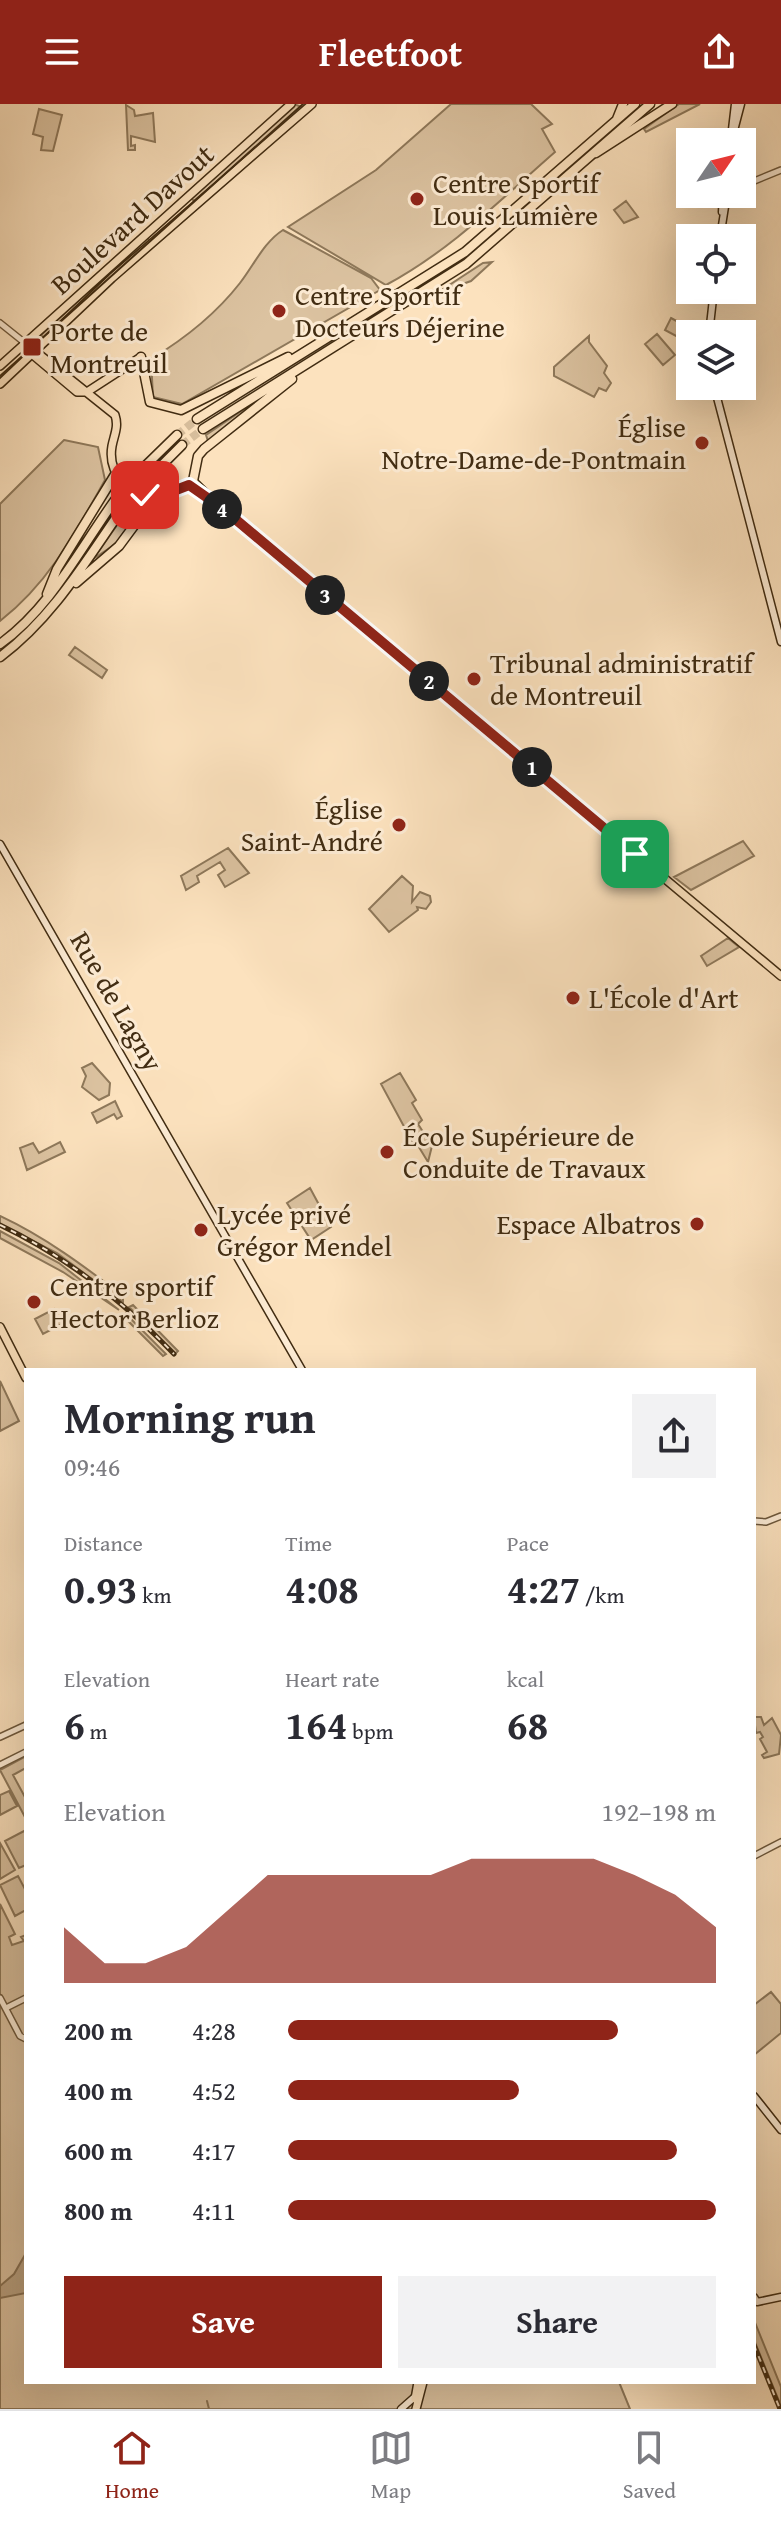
<!DOCTYPE html>
<html lang="en">
<head>
<meta charset="utf-8">
<style>
  :root { --surface:#fff; --page:#f2f2f3; --text:#2b2b33; --muted:#7c7c81; --line:#e1e1e2; --accent:#8f2418 }
  body { margin:0; font-family:"Gentium Book Plus",serif; background:var(--page); color:var(--text); height:100vh; display:flex; flex-direction:column; font-size:30px; white-space:nowrap }
  * { box-sizing:border-box; margin:0 }
  p { font-size:26px; color:var(--muted) }
  .icon { flex:none; width:44px; height:44px; fill:none; stroke:currentColor; stroke-width:2; stroke-linecap:round; stroke-linejoin:round }
  .map { position:relative; flex:1; overflow:hidden }
  .sheet { position:absolute; left:24px; top:1264px; width:732px; height:1016px; display:flex; flex-direction:column; background:var(--surface); border-radius:0px; box-shadow:0 8px 32px #0002 }
  .sheet>* { flex:none }
  .needle { width:52px; rotate:55deg }
  .buttons { position:absolute; left:676px; top:24px; display:grid; gap:16px }
  .buttons a { display:grid; place-items:center; width:80px; height:80px; border-radius:0px; background:var(--surface); box-shadow:0 8px 32px #0002; font-size:40px }
  .pin { position:absolute; display:grid; place-items:center; width:68px; height:68px; color:#fff; margin:-34px; border-radius:16px; box-shadow:0 4px 12px #0006 }
  .km { position:absolute; width:40px; height:40px; margin:-20px; border-radius:50%; background:#222; color:#fff; font-size:22px; line-height:40px; text-align:center }
  .round { display:grid; place-items:center; flex:none; width:84px; height:84px; border-radius:0px; background:var(--page) }
  .overview { display:flex; align-items:center; justify-content:space-between; height:136px; padding:0 40px }
  h1 { font-size:44px; font-weight:700; line-height:60px }
  .figures { display:grid; grid-template-columns:repeat(3,1fr); gap:12px; height:136px; padding:8px 40px }
  .figures div { display:grid; align-content:center }
  .figures b { font-size:40px; font-weight:700 }
  .figures small { font-size:22px; font-weight:400 }
  .figures p { font-size:22px }
  .chart { height:224px; padding:16px 40px }
  .chart p { display:flex; justify-content:space-between }
  .chart svg { width:100%; height:144px; margin-top:8px; fill:var(--accent); opacity:.7 }
  .primary-button { display:flex; gap:16px; margin-top:auto; padding:16px 40px }
  .primary-button a { flex:1; height:92px; border-radius:0px; background:var(--accent); color:#fff; font-size:32px; font-weight:700; line-height:92px; text-align:center }
  .primary-button a+a { background:var(--page); color:var(--text) }
  ul { padding:0 40px; list-style:none; font-size:26px }
  li { display:grid; grid-template-columns:128px 96px 1fr; align-items:center; height:60px }
  li i { height:20px; border-radius:10px; background:var(--accent) }
  header { display:flex; justify-content:space-between; align-items:center; height:104px; padding:0 40px; background:var(--accent); color:#fff; font-size:36px; font-weight:700 }
  .tabs { display:flex; justify-content:space-around; align-items:center; height:112px; border-top:2px solid var(--line); background:var(--surface); font-size:22px; color:var(--muted) }
  .tabs a { display:grid; justify-items:center; gap:4px }
  .tabs .selected { color:var(--accent) }
  .map>svg:first-child { display:block }
</style>
</head>
<body>
<header><svg class="icon" aria-label="menu" viewBox="0 0 24 24"><path d="M4 6h16M4 12h16M4 18h16"/></svg>Fleetfoot<svg class="icon" aria-label="share" viewBox="0 0 24 24"><path d="M12 15V3M7 8l5-5 5 5M5 13v7h14v-7"/></svg></header>
<div class="map">
<svg width="781" height="2305" viewBox="0 0 781 2305">
  <rect width="100%" height="100%" fill="#fce2be"/>
  <filter id="stains"><feTurbulence type="fractalNoise" baseFrequency=".0025" numOctaves="4"/><feColorMatrix values="0 0 0 0 .2 0 0 0 0 .09 0 0 0 0 .02 0 0 0 .5 -.17"/></filter>
  <radialGradient id="worn" r=".72"><stop offset=".6" stop-color="#630" stop-opacity="0"/><stop offset="1" stop-color="#630" stop-opacity=".3"/></radialGradient>
  <path fill="#dcc3a1" stroke="#8e785a" stroke-width="2" d="M294 0 304 4 194 97 191 94Z
    M451 0H531L552 20 542 25 555 48C501 95 450 147 386 181L288 123 376 66Z
    M679 0H700L646 28 644 25Z
    M126 1 134 6 135 12 153 9 155 38 131 32V42L135 41V46H128Z
    M39 5 62 11 53 47 41 46 43 33 33 30Z
    M626 97 638 113 624 119 614 106Z
    M283 126 371 174 380 186 182 300 153 293 151 255C186 234 215 211 240 179 254 161 264 138 283 126Z
    M147 133 150 137 44 234 41 231Z
    M492 158 471 177 437 189 483 159Z
    M671 214 695 227 690 230 689 239 665 226Z
    M657 230 675 251 663 261 645 240Z
    M589 232V238L607 262 604 269 611 279 606 287 599 284 594 293 554 272V263Z
    M259 295 260 296 208 337 206 331Z
    M64 336 98 343 105 376C75 429 49 479 0 517V400Z
    M132 400 145 403 117 439 93 455Z
    M75 543 107 566 102 574 69 551Z
    M743 737 754 752 691 786 674 773Z
    M228 744 249 769 225 783 218 771 225 766 220 758 197 772 199 778 186 786 181 772Z
    M402 772 413 782 412 798 420 788 430 792 431 798 426 805 417 803 418 806 389 828 369 805Z
    M728 834 739 843 707 862 701 852Z
    M92 959 110 979 109 991 99 996 82 983 86 972 82 964Z
    M400 969 416 996 412 999 422 1016 418 1020 432 1042 428 1058 417 1040 414 1041 381 980Z
    M115 997 122 1012 117 1015 114 1010 97 1019 92 1009Z
    M60 1038 65 1048 27 1066 20 1044 33 1039 39 1049Z
    M310 1084 331 1123 311 1136 287 1099Z
    M0 1112C45 1133 84 1162 123 1192V1198L57 1149 0 1120Z
    M0 1127 59 1159 119 1206 63 1168 0 1134Z
    M133 1201 173 1242 178 1247 175 1250 129 1203Z
    M54 1205 62 1220 43 1230 35 1215Z
    M126 1210 166 1250 163 1252 126 1215Z
    M0 1277 19 1317 0 1327Z
    M754 1613H761L764 1621 772 1614 781 1631 779 1650 764 1654 762 1651 767 1648 760 1635 763 1633 760 1628 756 1629Z
    M26 1652V1664L13 1671 26 1695V1715L0 1666Z
    M9 1687 17 1702 0 1711V1691Z
    M26 1726V1761L19 1764 5 1737Z
    M0 1739 15 1766 0 1775Z
    M18 1772 26 1787V1806L15 1812 0 1781Z
    M0 1800 15 1830 9 1833 12 1841 24 1837 21 1833 26 1831V2278H619L630 2305H0Z
    M771 1888 781 1900V1929L754 1951V1901Z
    M754 2216 781 2283V2302L754 2236Z"/>
  <path fill="#bca484" stroke="#8b7456" stroke-width="2" d="M26 2149V2189L0 2194V2182L14 2170Z"/>
  <g fill="none" stroke-linecap="round" stroke-linejoin="round">
    <path stroke="#8b7456" stroke-width="2" d="M207 2297 209 2305"/>
    <path stroke="#d7be9c" stroke-width="8" stroke-dasharray="8 4" stroke-linecap="butt" d="M177 331 197 315
      M182 341 203 325
      M127 398 146 377"/>
    <defs>
      <path id="tertiary" d="M742 82 781 66
        M0 219 25 239
        M754 1417 766 1418 781 1412
        M0 1633 26 1621
        M0 1661 26 1648
        M754 1752 781 1738
        M0 1894 20 1932 26 1935
        M6 1904 26 1894"/>
      <path id="secondary" d="M731 34 735 0
        M731 38 741 0
        M722 108 723 90
        M720 134 727 90
        M709 230 714 186
        M714 282 781 538
        M0 740 302 1266
        M754 1992 781 2026
        M754 2193 757 2198 781 2193
        M401 2305 418 2290"/>
      <path id="primary" d="M25 239 115 311C119 323 114 331 112 342 107 371 130 390 156 392L193 377 220 403
        M25 239 27 246 77 288H87
        M0 262 291 0
        M0 280 112 174 312 0
        M87 288 141 253
        M185 381 222 404 781 872
        M0 1223 26 1274
        M415 2295 418 2278
        M416 2305 423 2278"/>
      <path id="trunk" d="M617 15 623 0
        M141 253 150 298 181 306 288 253
        M197 315 465 148 635 0
        M203 325 466 160 650 0
        M135 372 177 331
        M146 377 182 341
        M193 377 198 352 204 345 292 275
        M76 479 119 442 156 392
        M47 490 57 465 116 369
        M0 540C52 503 81 442 118 392
        M0 553C55 512 88 453 127 398"/>
      <path id="motorway" d="M596 49 672 0"/>
    </defs>
    <use href="#tertiary" stroke="#705a3d" stroke-width="8"/>
    <use href="#secondary" stroke="#412c12" stroke-width="9"/>
    <use href="#primary" stroke="#412c12" stroke-width="10"/>
    <use href="#trunk" stroke="#412c12" stroke-width="11"/>
    <use href="#motorway" stroke="#412c12" stroke-width="11"/>
    <use href="#tertiary" stroke="#fdecd5" stroke-width="5"/>
    <use href="#secondary" stroke="#fdecd5" stroke-width="6"/>
    <use href="#primary" stroke="#fce2be" stroke-width="7"/>
    <use href="#trunk" stroke="#fce2be" stroke-width="8"/>
    <use href="#motorway" stroke="#fce2be" stroke-width="8"/>
    <path stroke="#412c12" stroke-width="2" d="M0 272 303 0"/>
    <defs>
      <path id="rail" d="M0 1121C67 1153 123 1197 174 1250
        M754 2241 780 2305"/>
    </defs>
    <use href="#rail" stroke="#412c12" stroke-width="5"/>
    <use href="#rail" stroke="#fdecd5" stroke-width="2" stroke-dasharray="6" stroke-linecap="butt"/>
  </g>
  <g fill="none" stroke-linecap="round" stroke-linejoin="round">
    <defs>
      <path id="route" d="M145 391H163L189 381 222 404 635 750"/>
    </defs>
    <use href="#route" stroke="#fff" stroke-width="16"/>
    <use href="#route" stroke="#8f2418" stroke-width="10"/>
  </g>
  <g fill="#8f2418" stroke="#fdecd5" stroke-width="3">
    <circle cx="417" cy="95" r="8"/>
    <circle cx="279" cy="207" r="8"/>
    <rect x="22" y="233" width="20" height="20" rx="4"/>
    <circle cx="702" cy="339" r="8"/>
    <circle cx="474" cy="575" r="8"/>
    <circle cx="399" cy="721" r="8"/>
    <circle cx="573" cy="894" r="8"/>
    <circle cx="387" cy="1048" r="8"/>
    <circle cx="697" cy="1120" r="8"/>
    <circle cx="201" cy="1126" r="8"/>
    <circle cx="34" cy="1198" r="8"/>
  </g>
  <g text-anchor="middle" stroke-width="6" stroke-linejoin="round" paint-order="stroke">
    <g font-size="28" fill="#412c12" stroke="#fdecd5" text-anchor="start">
      <text x="433" y="89">Centre Sportif<tspan x="433" dy="32">Louis Lumière</tspan></text>
      <text x="295" y="201">Centre Sportif<tspan x="295" dy="32">Docteurs Déjerine</tspan></text>
      <text x="50" y="237">Porte de<tspan x="50" dy="32">Montreuil</tspan></text>
      <text x="686" y="333" text-anchor="end">Église<tspan x="686" dy="32">Notre-Dame-de-Pontmain</tspan></text>
      <text x="490" y="569">Tribunal administratif<tspan x="490" dy="32">de Montreuil</tspan></text>
      <text x="383" y="715" text-anchor="end">Église<tspan x="383" dy="32">Saint-André</tspan></text>
      <text x="589" y="904">L'École d'Art</text>
      <text x="403" y="1042">École Supérieure de<tspan x="403" dy="32">Conduite de Travaux</tspan></text>
      <text x="217" y="1120">Lycée privé<tspan x="217" dy="32">Grégor Mendel</tspan></text>
      <text x="681" y="1130" text-anchor="end">Espace Albatros</text>
      <text x="50" y="1192">Centre sportif<tspan x="50" dy="32">Hector Berlioz</tspan></text>
    </g>
    <g font-size="28" fill="#412c12" stroke="#fdecd5">
      <text transform="translate(132 115) rotate(-42)" y="10">Boulevard Davout</text>
      <text transform="translate(117 897) rotate(60)" y="10">Rue de Lagny</text>
    </g>
  </g>
  <rect width="100%" height="100%" filter="url(#stains)"/>
  <rect width="100%" height="100%" fill="url(#worn)"/>
</svg>
<div class="buttons">
<a><svg class="needle" viewBox="-14 -14 28 28"><path d="M0-13l5 13h-10z" fill="#e53935"/><path d="M0 13l5-13h-10z" fill="#7c7c81"/></svg></a>
<a><svg class="icon" aria-label="locate" viewBox="0 0 24 24"><circle cx="12" cy="12" r="6"/><path d="M12 2v4M12 18v4M2 12h4M18 12h4"/></svg></a>
<a><svg class="icon" aria-label="layers" viewBox="0 0 24 24"><path d="M12 4l9 5-9 5-9-5zM3 14l9 5 9-5"/></svg></a>
</div>
<div class="pin" style="left:635px;top:750px;background:#1e9e55"><svg class="icon" aria-label="arrive" viewBox="0 0 24 24"><path d="M6 21V4h12l-3 4 3 4H6"/></svg></div>
<div class="pin" style="left:145px;top:391px;background:#d93025"><svg class="icon" aria-label="check" viewBox="0 0 24 24"><path d="M5 12l5 5 9-10"/></svg></div>
<b class="km" style="left:532px;top:663px">1</b>
<b class="km" style="left:429px;top:577px">2</b>
<b class="km" style="left:325px;top:491px">3</b>
<b class="km" style="left:222px;top:405px">4</b>
<section class="sheet">
<div class="overview"><div><h1>Morning run</h1><p>09:46</p></div><a class="round"><svg class="icon" aria-label="share" viewBox="0 0 24 24"><path d="M12 15V3M7 8l5-5 5 5M5 13v7h14v-7"/></svg></a></div>
<div class="figures">
<div><p>Distance</p><b>0.93<small> km</small></b></div>
<div><p>Time</p><b>4:08</b></div>
<div><p>Pace</p><b>4:27<small> /km</small></b></div>
</div>
<div class="figures">
<div><p>Elevation</p><b>6<small> m</small></b></div>
<div><p>Heart rate</p><b>164<small> bpm</small></b></div>
<div><p>kcal</p><b>68</b></div>
</div>
<div class="chart"><p><span>Elevation</span>192–198 m</p>
<svg viewBox="0 0 160 44" preserveAspectRatio="none"><path d="M0 44V27L10 38L20 38L30 33L40 22L50 11L60 11L70 11L80 11L90 11L100 6L110 6L120 6L130 6L140 11L150 17L160 27V44z"/></svg>
</div>
<ul>
<li><b>200 m</b>4:28<i style="width:77%"></i></li>
<li><b>400 m</b>4:52<i style="width:54%"></i></li>
<li><b>600 m</b>4:17<i style="width:91%"></i></li>
<li><b>800 m</b>4:11<i style="width:100%"></i></li>
</ul>
<div class="primary-button"><a>Save</a><a>Share</a></div>
</section>
</div>
<nav class="tabs">
<a class="selected"><svg class="icon" aria-label="home" viewBox="0 0 24 24"><path d="M3 11l9-7 9 7M6 9v11h12V9"/></svg>Home</a>
<a><svg class="icon" aria-label="map" viewBox="0 0 24 24"><path d="M3 6l6-2 6 2 6-2v14l-6 2-6-2-6 2zM9 4v14M15 6v14"/></svg>Map</a>
<a><svg class="icon" aria-label="saved" viewBox="0 0 24 24"><path d="M7 4h10v16l-5-4-5 4z"/></svg>Saved</a>
</nav>
</body>
</html>
